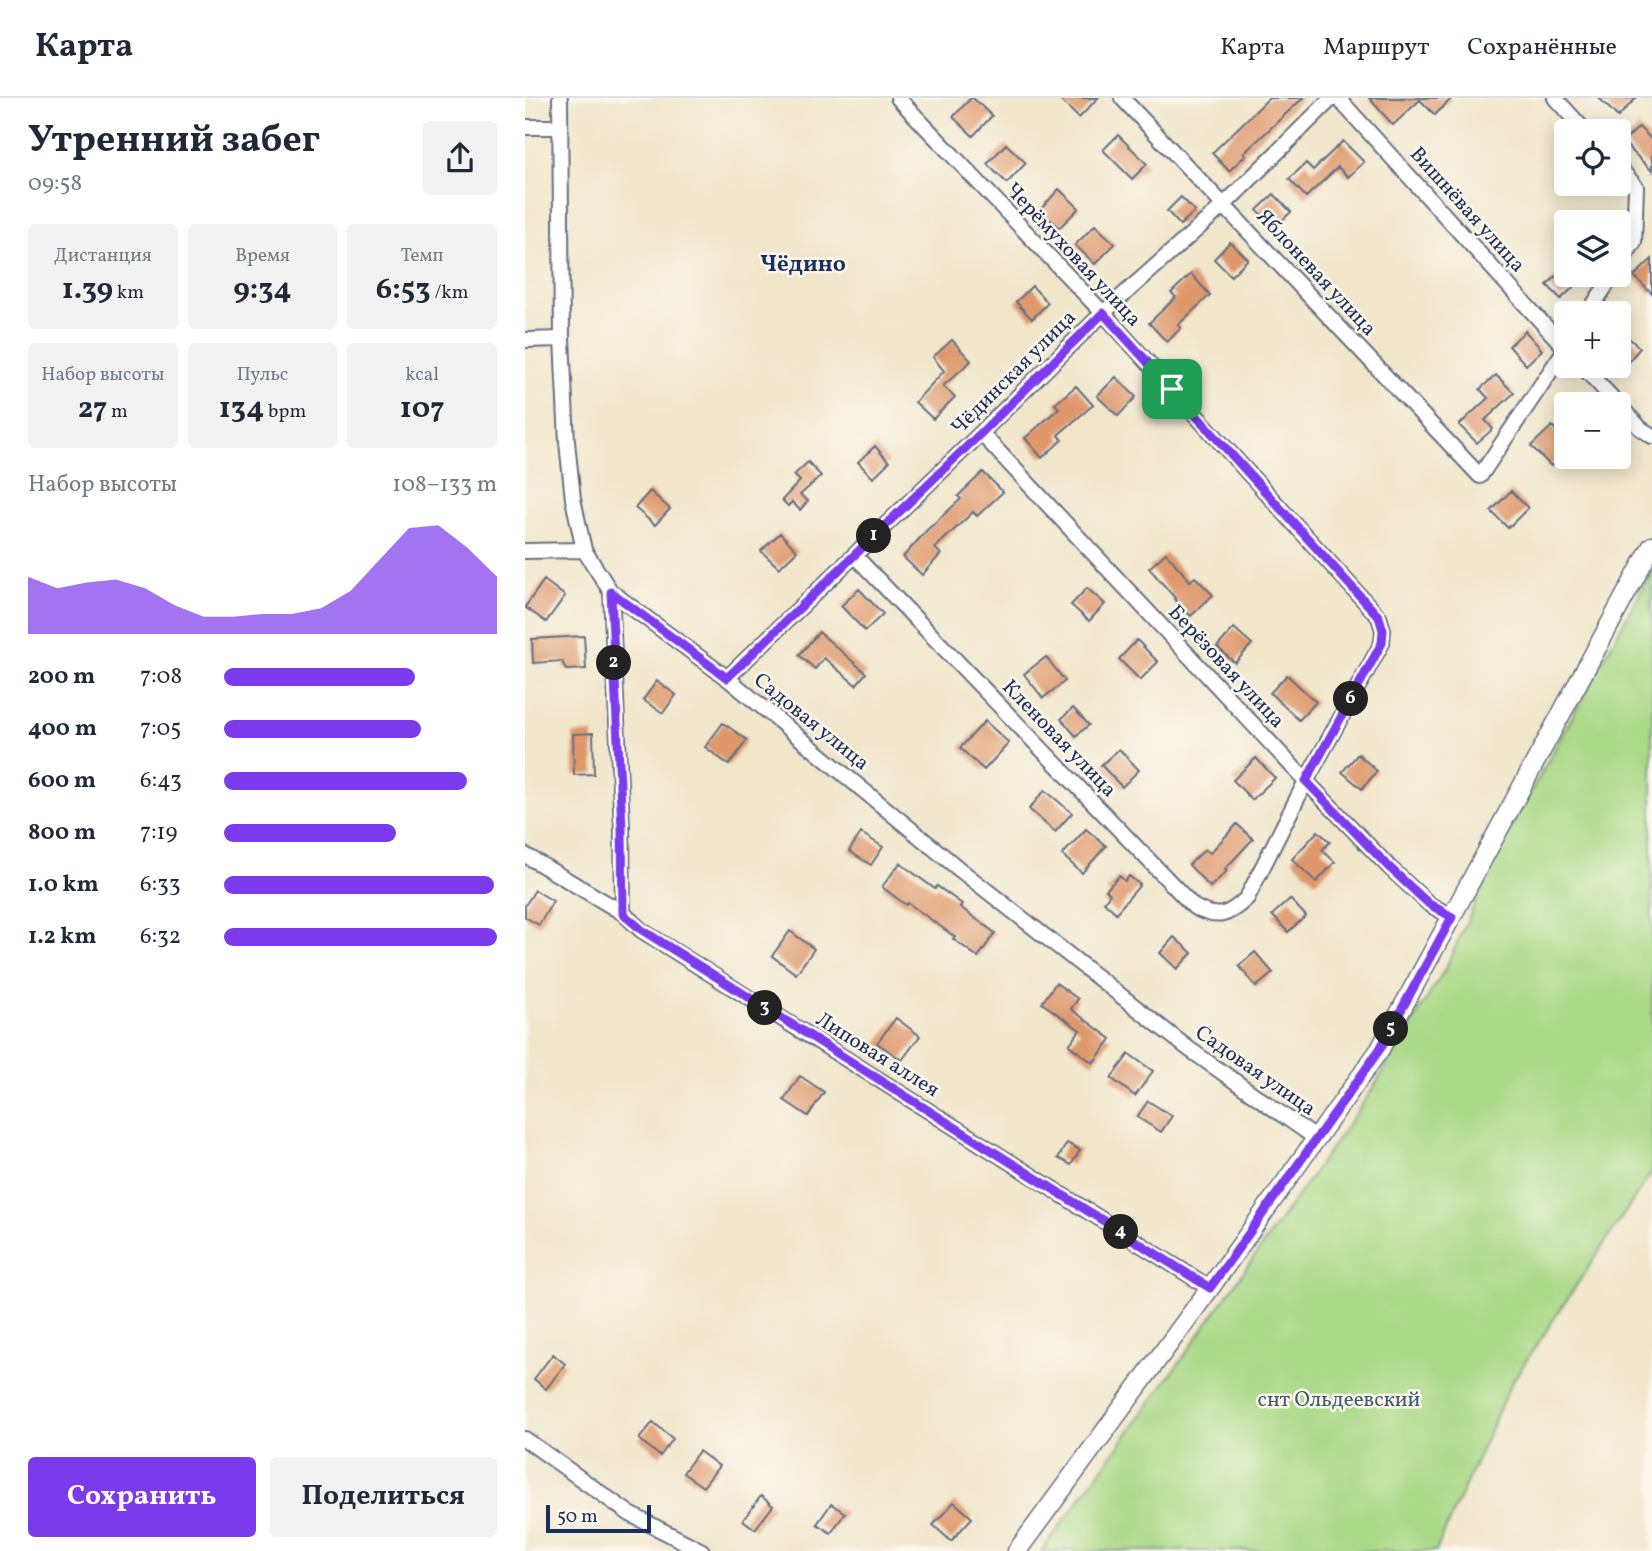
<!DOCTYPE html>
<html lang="ru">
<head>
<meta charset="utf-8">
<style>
  :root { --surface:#fff; --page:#f2f2f3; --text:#1f2937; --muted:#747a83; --line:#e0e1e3; --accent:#7c3aed }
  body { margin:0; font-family:Vollkorn,serif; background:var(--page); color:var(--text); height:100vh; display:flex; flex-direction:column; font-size:26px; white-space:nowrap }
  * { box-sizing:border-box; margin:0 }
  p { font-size:23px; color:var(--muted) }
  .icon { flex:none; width:38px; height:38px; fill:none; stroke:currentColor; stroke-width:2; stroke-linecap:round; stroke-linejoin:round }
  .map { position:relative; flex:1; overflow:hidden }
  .side { display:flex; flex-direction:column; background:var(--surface); width:525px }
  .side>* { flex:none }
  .buttons { position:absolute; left:1029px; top:21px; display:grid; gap:14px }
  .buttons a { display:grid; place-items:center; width:77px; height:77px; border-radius:7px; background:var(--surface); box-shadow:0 4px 18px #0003; font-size:35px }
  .scale { position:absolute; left:21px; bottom:18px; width:105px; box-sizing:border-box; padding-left:7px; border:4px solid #1b2f5e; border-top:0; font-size:19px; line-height:24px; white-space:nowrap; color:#1b2f5e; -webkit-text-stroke:5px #fbf7ec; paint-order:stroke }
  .pin { position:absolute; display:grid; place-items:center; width:60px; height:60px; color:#fff; margin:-30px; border-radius:14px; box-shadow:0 4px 10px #0006 }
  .km { position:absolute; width:35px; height:35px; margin:-18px; border-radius:50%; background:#222; color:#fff; font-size:19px; line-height:35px; text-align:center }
  .round { display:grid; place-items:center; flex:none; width:74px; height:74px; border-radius:7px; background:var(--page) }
  .headline { display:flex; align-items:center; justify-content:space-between; height:119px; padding:0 28px }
  h1 { font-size:38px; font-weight:700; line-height:52px }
  .stats { display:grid; grid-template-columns:repeat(3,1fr); gap:10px; height:119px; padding:7px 28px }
  .stats div { display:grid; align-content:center; border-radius:7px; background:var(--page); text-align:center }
  .stats b { font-size:30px; font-weight:700 }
  .stats small { font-size:19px; font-weight:400 }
  .stats p { font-size:19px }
  .chart { height:196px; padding:14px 28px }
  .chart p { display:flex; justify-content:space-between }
  .chart svg { width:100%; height:126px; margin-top:7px; fill:var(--accent); opacity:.7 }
  .action { display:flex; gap:14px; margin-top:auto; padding:14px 28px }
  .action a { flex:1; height:80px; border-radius:7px; background:var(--accent); color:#fff; font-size:28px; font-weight:700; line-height:80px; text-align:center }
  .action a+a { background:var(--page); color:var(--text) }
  ul { padding:0 28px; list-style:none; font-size:23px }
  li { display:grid; grid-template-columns:112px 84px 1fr; align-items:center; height:52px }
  li i { height:18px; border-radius:9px; background:var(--accent) }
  header { display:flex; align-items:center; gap:42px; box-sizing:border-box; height:98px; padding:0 35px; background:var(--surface); border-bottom:2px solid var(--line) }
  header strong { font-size:33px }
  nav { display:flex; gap:38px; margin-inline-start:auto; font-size:24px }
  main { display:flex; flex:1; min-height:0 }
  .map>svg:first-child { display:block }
</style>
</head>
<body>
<header>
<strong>Карта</strong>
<nav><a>Карта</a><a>Маршрут</a><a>Сохранённые</a></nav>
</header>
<main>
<section class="side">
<div class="headline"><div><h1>Утренний забег</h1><p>09:58</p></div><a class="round"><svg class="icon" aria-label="share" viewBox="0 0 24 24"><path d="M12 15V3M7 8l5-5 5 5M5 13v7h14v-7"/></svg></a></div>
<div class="stats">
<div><p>Дистанция</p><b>1.39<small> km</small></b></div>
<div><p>Время</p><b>9:34</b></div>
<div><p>Темп</p><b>6:53<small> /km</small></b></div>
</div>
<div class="stats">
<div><p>Набор высоты</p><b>27<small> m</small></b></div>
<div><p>Пульс</p><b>134<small> bpm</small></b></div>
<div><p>kcal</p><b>107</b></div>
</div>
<div class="chart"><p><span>Набор высоты</span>108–133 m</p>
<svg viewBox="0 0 160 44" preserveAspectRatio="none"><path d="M0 44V24L10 28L20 26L30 25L40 28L50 34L60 38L70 38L80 37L90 37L100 35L110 29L120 18L130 7L140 6L150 14L160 24V44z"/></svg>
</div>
<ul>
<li><b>200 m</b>7:08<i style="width:70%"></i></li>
<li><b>400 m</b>7:05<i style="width:72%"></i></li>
<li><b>600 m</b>6:43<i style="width:89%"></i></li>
<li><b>800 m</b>7:19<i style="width:63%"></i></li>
<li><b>1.0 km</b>6:33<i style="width:99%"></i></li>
<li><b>1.2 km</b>6:32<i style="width:100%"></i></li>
</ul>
<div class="action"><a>Сохранить</a><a>Поделиться</a></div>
</section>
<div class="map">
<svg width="1127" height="1453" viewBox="0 0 1127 1453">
  <rect width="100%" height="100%" fill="#fbf7ec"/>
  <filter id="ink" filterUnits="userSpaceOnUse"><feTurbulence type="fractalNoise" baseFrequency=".0143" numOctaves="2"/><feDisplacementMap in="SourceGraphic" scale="14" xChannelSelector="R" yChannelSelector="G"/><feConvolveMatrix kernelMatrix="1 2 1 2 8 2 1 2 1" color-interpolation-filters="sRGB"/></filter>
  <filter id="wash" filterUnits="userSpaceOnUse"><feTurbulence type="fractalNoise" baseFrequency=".00686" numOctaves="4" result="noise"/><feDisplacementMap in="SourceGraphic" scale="28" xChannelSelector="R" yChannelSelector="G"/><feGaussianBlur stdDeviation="1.57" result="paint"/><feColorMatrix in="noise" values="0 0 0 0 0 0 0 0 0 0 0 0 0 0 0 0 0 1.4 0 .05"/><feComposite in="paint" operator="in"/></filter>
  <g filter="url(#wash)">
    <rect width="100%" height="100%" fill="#f1e6ca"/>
    <path fill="#aad987" stroke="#628472" stroke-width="2" d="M1127 472V1074L985 1287 911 1453H517L657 1261 847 992 920 871 977 747Z"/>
    <g id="blocks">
      <path fill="#df986c" d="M446 0H448L467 18 448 38 428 19Z
        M533 0H573L554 20Z
        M744 0H778L719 55 721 57 704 73 687 55Z
        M844 0H927L910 17 895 2 868 27Z
        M1074 0H1111L1093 19Z
        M1114 29 1127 42V73L1098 44Z
        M593 37 622 66 607 81 578 52Z
        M818 43 839 64 823 79 813 69 781 99 764 81 781 65 788 72Z
        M481 46 501 65 482 85 462 66Z
        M534 91 554 110 534 130 515 112Z
        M749 96 766 114 749 130 732 112Z
        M656 99 670 113 655 127 642 113Z
        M570 127 590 146 570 166 550 147Z
        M705 144 723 161 706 178 689 161Z
        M1127 161V196L1109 178Z
        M1041 169V177H1061L1036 201 1022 187Z
        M666 176 685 197 653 227 656 230 642 244 624 225 651 199 646 195Z
        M507 188 523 205 507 221 491 204Z
        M1094 231 1115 250 1094 275Z
        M1000 233 1017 252 1001 267 984 248Z
        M427 242 446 263 418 288 430 299 408 321 390 304 419 273 408 259Z
        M971 277 989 295 960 322 968 331 952 345 934 327 963 300 955 291Z
        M591 279 611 299 593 318 572 298Z
        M551 288 568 307 533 337 537 342 517 360 500 340 534 310 530 306Z
        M1027 328 1041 342V353L1026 368 1006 348Z
        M350 348 364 364 348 380 333 364Z
        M283 364 296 378 275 397 283 403 275 412 267 404 263 408 257 402 275 383 269 377Z
        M458 374 478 394 452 418 448 414 410 450 416 456 397 477 378 459 402 432 436 401 433 398Z
        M125 393 145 411 130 427 110 410Z
        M986 393 1003 410 983 430 966 413Z
        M255 435 272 453 254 470 236 453Z
        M641 455 665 483 670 479 688 497 666 518 649 501 650 500 624 470Z
        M19 482 40 498 21 524 0 509Z
        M562 490 580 506 564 523 546 507Z
        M334 491 358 516 340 533 316 508Z
        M709 530 727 546 710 565 692 549Z
        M294 534 341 575 331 587 299 560 290 571 274 557Z
        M59 538 61 571 41 572 37 563 8 565 7 541Z
        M612 542 633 564 615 582 594 561Z
        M521 559 540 583 518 600 499 576Z
        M762 577 791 604 774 622 745 595Z
        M132 583 151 597 138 615 118 602Z
        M548 610 564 627 551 638 536 621Z
        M460 623 484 645 459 672 435 650Z
        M198 625 222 642 204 667 180 649Z
        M68 635 69 676 49 677 48 636Z
        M594 651 614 672 597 689 576 667Z
        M833 656 852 673 837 691 817 674Z
        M731 660 750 680 727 702 708 682Z
        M520 692 547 715 530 734 504 711Z
        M712 726 728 741 700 771 702 773 685 789 664 767 680 751 685 755Z
        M561 731 581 748 557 775 537 757Z
        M793 733 805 744 797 752 810 764 791 784 767 761Z
        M336 735 358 749 346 767 324 753Z
        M375 765 410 791 412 788 437 806 435 809 470 835 453 859 428 841 430 839 383 805 381 807 357 789Z
        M594 778 600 783 604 778 615 787 591 815 579 804 585 796 581 792Z
        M10 792 28 803 14 827 0 819V808Z
        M765 801 781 818 763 834 747 817Z
        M265 833 289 851 271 876 247 858Z
        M649 839 667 855 652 871 635 855Z
        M730 854 748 875 731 889 714 868Z
        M531 885 553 901 546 911 586 941 568 965 544 947 555 932 517 905Z
        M371 920 395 938 377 962 352 945Z
        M604 956 628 973 610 998 586 980Z
        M275 978 299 994 283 1018 259 1002Z
        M623 1003 647 1018 636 1034 612 1019Z
        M542 1045 555 1052 546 1067 533 1060Z
        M28 1256 40 1266 21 1291 9 1281Z
        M128 1324 148 1341 135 1358 114 1341Z
        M174 1353 194 1368 178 1389 158 1375Z
        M236 1398 248 1408 230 1431 218 1422Z
        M429 1404 447 1420 426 1443 408 1427Z
        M306 1406 320 1415 306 1435 292 1426Z"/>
    </g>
  </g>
  <g filter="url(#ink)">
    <use href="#blocks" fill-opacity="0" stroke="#666f84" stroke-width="2"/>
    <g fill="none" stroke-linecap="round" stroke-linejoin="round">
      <defs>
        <path id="minor" d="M35 0 37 241 42 344 48 401 59 452 86 494 202 580 434 771 664 951 792 1041
          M597 0 955 378 1041 250
          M813 0 1041 251
          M1030 0 1060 33
          M0 29H35
          M1094 69 1111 89 1109 144 1094 167
          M1063 215 1088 177
          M0 242 37 241
          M1057 268 1093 306
          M1094 307 1115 330 1127 338
          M456 335 781 683 864 769 904 806 927 819
          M0 453 59 452
          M329 457 669 809C693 822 703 818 722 800L781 683 857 545 858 532 854 519 578 215 373 0
          M86 494 97 730 98 815
          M202 580 456 335 578 215 699 107 807 0
          M0 757 98 815 116 832 685 1190
          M0 1341 105 1416 177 1453"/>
        <path id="tertiary" d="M492 1453 685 1190 855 951 1127 448"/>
      </defs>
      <use href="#minor" stroke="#666f84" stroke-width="18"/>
      <use href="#tertiary" stroke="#666f84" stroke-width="21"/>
      <use href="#minor" stroke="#fff" stroke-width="14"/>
      <use href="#tertiary" stroke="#fff" stroke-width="18"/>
    </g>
  </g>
  <g fill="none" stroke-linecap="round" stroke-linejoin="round" filter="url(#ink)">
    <defs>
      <path id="route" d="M578 215 854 519 858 532 857 545 781 683 864 769 904 806 927 819 855 951 685 1190 117 832 98 816 97 730 86 494 202 580 456 335Z"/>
    </defs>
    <use href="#route" stroke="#fff" stroke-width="14"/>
    <use href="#route" stroke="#7c3aed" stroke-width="9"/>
  </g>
  <g text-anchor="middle" stroke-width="5" stroke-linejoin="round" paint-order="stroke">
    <g font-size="21" fill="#1b2f5e" stroke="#fbf7ec">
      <text transform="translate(943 111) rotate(48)" y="7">Вишнёвая улица</text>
      <text transform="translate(549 156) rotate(47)" y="7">Черёмуховая улица</text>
      <text transform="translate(792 174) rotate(47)" y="7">Яблоневая улица</text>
      <text transform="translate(488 274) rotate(-45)" y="7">Чёдинская улица</text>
      <text transform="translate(702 568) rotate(47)" y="7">Берёзовая улица</text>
      <text transform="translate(287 623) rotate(39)" y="7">Садовая улица</text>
      <text transform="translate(535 640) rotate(46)" y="7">Кленовая улица</text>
      <text transform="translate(353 956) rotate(32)" y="7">Липовая аллея</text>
      <text transform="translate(731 972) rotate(35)" y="7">Садовая улица</text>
    </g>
    <g font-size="21" fill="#3f5a68" stroke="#fbf7ec">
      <text x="814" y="1308">снт Ольдеевский</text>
    </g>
    <g font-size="23" font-weight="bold" fill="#1b2f5e" stroke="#fbf7ec">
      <text x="278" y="173">Чёдино</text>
    </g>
  </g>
</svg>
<div class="buttons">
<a><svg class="icon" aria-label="locate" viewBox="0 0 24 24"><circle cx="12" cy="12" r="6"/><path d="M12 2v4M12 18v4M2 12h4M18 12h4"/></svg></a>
<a><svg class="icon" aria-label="layers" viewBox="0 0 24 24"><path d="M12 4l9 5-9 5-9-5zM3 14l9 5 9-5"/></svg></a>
<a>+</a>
<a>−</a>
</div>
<div class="scale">50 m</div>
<div class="pin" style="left:647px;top:291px;background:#1e9e55"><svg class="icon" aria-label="arrive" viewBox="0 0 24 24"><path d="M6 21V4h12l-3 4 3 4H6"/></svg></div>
<b class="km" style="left:349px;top:438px">1</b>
<b class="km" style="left:89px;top:565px">2</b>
<b class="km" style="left:240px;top:910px">3</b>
<b class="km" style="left:596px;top:1134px">4</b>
<b class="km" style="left:866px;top:931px">5</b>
<b class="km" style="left:826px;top:601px">6</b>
</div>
</main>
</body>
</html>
